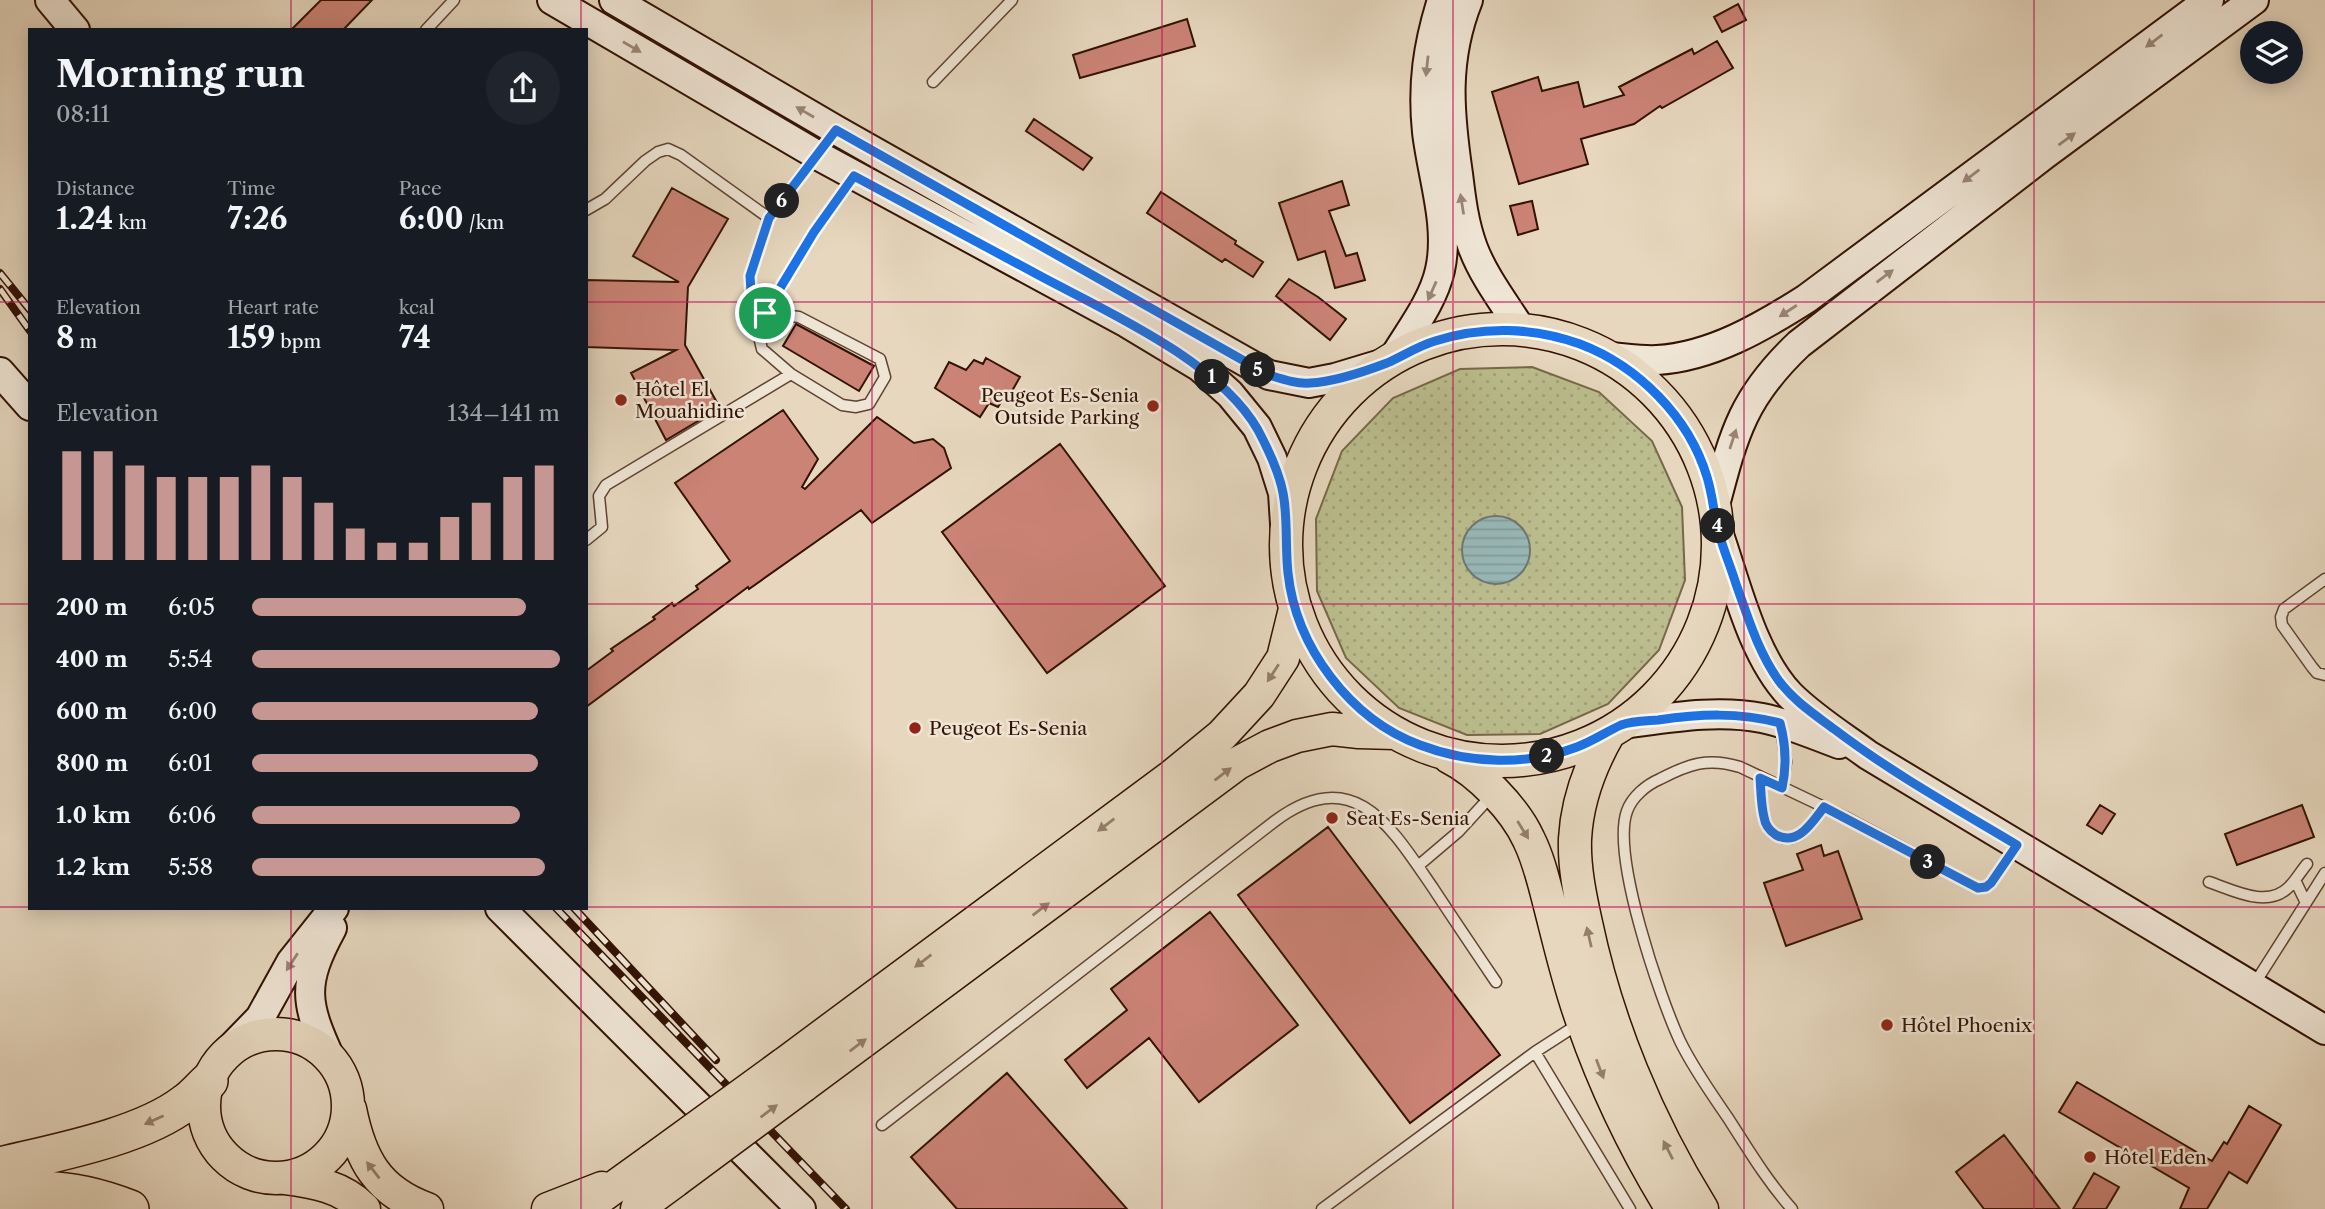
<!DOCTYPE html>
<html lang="en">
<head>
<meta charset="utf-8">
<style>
  :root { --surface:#171b24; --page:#20242c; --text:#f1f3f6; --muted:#9ea1a6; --accent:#c59692 }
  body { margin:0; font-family:"Libre Caslon Text",serif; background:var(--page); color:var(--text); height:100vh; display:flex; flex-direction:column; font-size:26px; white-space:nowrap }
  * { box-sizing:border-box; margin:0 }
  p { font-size:23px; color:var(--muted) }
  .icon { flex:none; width:38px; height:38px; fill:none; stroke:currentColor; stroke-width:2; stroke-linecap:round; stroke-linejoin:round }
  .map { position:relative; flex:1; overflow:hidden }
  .panel { position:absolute; left:28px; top:28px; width:560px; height:882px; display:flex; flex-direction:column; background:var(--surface); border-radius:0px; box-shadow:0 4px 18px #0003 }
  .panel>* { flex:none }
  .buttons { position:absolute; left:2240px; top:21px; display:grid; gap:14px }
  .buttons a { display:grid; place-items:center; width:63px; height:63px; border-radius:50%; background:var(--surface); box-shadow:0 4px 18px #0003; font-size:35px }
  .pin { position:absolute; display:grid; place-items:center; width:60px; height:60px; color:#fff; margin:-30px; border:4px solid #fff; border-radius:50%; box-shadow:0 2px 7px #0007 }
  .km { position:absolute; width:35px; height:35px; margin:-18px; border-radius:50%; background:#222; color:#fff; font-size:19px; line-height:35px; text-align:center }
  .round { display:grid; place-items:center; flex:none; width:74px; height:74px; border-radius:37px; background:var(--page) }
  .headline { display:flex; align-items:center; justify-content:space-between; height:119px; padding:0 28px }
  h1 { font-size:38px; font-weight:800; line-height:52px }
  .stats { display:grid; grid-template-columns:repeat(3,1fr); gap:10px; height:119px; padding:7px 28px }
  .stats div { display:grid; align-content:center }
  .stats b { font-size:30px; font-weight:800 }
  .stats small { font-size:19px; font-weight:400 }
  .stats p { font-size:19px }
  .chart { height:196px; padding:14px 28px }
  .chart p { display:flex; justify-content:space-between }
  .chart svg { width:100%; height:126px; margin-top:7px; stroke:var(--accent); stroke-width:6 }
  ul { padding:0 28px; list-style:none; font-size:23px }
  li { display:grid; grid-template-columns:112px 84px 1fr; align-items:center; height:52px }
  li i { height:18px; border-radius:9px; background:var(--accent) }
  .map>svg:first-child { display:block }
</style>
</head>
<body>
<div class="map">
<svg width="2325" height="1209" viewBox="0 0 2325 1209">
  <defs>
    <pattern id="green-dots" width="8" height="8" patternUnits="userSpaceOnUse" patternTransform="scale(1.75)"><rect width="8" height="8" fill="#bbbd8e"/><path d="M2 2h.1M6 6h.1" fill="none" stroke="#a1a179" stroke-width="1.8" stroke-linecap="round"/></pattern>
    <pattern id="water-rules" width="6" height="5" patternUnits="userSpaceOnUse" patternTransform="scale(1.75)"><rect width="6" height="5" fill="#97b8b7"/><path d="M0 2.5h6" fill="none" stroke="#839d9c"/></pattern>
  </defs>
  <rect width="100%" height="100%" fill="#e6d7be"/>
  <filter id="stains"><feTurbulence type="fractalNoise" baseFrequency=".00286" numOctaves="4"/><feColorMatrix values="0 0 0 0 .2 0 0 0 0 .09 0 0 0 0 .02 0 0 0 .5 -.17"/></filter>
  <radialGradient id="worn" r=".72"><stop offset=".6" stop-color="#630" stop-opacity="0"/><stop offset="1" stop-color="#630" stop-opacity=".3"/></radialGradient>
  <path fill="url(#green-dots)" stroke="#776848" stroke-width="2" d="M1532 367 1599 392 1652 441 1682 507 1685 580 1659 650 1608 704 1540 734 1467 735 1399 708 1346 658 1317 591 1316 519 1342 451 1393 398 1460 369Z"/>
  <path fill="url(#water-rules)" stroke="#6f766f" stroke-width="2" d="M1462 550a34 34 0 1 1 68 0a34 34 0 1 1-68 0Z"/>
  <path fill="#cb8376" stroke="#331203" stroke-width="2" d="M321 0H372L343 30H291Z
    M1738 4 1746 20 1722 32 1714 17Z
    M1187 19 1195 46 1080 78 1073 55Z
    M1717 41 1733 68 1662 108 1660 106 1634 124 1581 139 1588 164 1519 184 1492 92 1538 77 1542 91 1578 82 1584 107 1624 95 1619 87 1692 49 1694 54Z
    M1034 119 1092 158 1083 170 1026 131Z
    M1342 181 1349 205 1329 211 1346 256 1357 253 1365 280 1335 288 1325 251 1298 260 1279 203Z
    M672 188 728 219 688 287 685 345 720 408 666 440 631 373 676 350 586 347V280L679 282 633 256Z
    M1161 192 1236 241 1235 244 1263 262 1253 277 1225 259 1222 262 1147 213Z
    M1532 201 1538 229 1518 235 1510 206Z
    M1289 279 1318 297 1346 319 1330 340 1276 296Z
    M796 324 874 366 859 391 783 346Z
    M986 358 1020 377 1008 398 1004 397 998 407 989 403 980 417 935 388 949 362 966 370 974 360 983 364Z
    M783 410 818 459 802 487 805 489 877 417 914 443 933 439 944 448 951 468 872 523 861 510 749 589 748 587 586 707V671L613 651 611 649 655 619 653 617 672 603 674 606 698 589 696 586 730 561 675 483Z
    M1060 444 1165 586 1047 673 942 532Z
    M2100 805 2115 814 2102 834 2087 825Z
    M2302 805 2314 837 2237 865 2225 834Z
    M1328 827 1500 1055 1410 1123 1238 895Z
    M1821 845 1824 856 1838 851 1862 919 1786 946 1764 883 1803 870 1797 854Z
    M1210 912 1298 1025 1199 1102 1149 1038 1087 1088 1065 1060 1127 1010 1111 989Z
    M1007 1073 1127 1209H957L911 1157Z
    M2077 1082 2212 1161 2224 1142 2227 1144 2249 1106 2281 1125 2247 1183 2229 1172 2207 1209H2180L2189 1188 2059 1112Z
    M2004 1135 2060 1209H1984L1956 1172Z
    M2094 1173 2119 1187 2106 1209H2073Z"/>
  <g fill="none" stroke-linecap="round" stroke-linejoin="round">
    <defs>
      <path id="lane" d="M426 30 454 0
        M933 82 1012 0
        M586 210 605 199 645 161 658 152 668 149 681 155 769 218
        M752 307 765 313 799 317 880 359 885 377 869 404 856 407 842 405 791 374 762 349 752 307 750 276 769 218 815 157
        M765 313 814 232 853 178
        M586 540 602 527 599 496 606 485 791 374
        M2325 579 2284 609 2281 617 2282 625 2312 667 2317 673 2325 675
        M1781 726 1786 762 1782 788
        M1760 778C1761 791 1761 805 1764 817 1765 825 1770 831 1776 835 1798 848 1813 821 1824 807
        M1418 866 1458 832 1491 796
        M2295 880 2306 903
        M2209 882C2233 890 2267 909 2289 887 2296 880 2301 871 2307 864
        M2255 983 2325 873
        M1535 1052 1630 1209
        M882 1125 1275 821C1354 762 1391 827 1433 888 1454 920 1475 951 1496 982
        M1322 1209 1535 1052 1580 1023
        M1792 1209C1767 1181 1748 1149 1728 1118 1711 1093 1693 1068 1680 1041 1660 998 1611 855 1627 811 1632 797 1646 785 1660 779 1689 764 1708 757 1740 767L1845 817 1978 888 1986 887 1991 883 2017 845"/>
      <path id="secondary" d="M50 0 75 30
        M552 0 817 155 1127 323 1200 367 1230 394 1257 427 1272 458 1283 493 1286 539
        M614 0 836 130 1269 375 1309 383 1335 378 1388 362
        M1468 0C1444 60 1449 112 1458 174 1461 199 1464 224 1473 248 1484 277 1505 304 1522 331
        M1609 357C1625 358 1642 361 1657 360 1711 357 1762 327 1806 299L2209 0
        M1393 359C1409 332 1433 302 1440 270 1450 225 1432 176 1427 132 1422 84 1428 45 1442 0
        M0 372 30 406
        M1715 505C1734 433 1743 397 1799 344L2044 155 2254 0
        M1718 532C1736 583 1752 655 1790 695 1813 718 1842 736 1868 755L2325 1030
        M1623 724C1669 718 1716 709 1762 718 1788 723 1814 735 1839 744
        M500 908 801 1209
        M228 1051 260 1018 291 962 334 908
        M331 1060C305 1003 301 985 332 928"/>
      <path id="primary" d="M1286 545a216 216 0 1 1 432 0a216 216 0 1 1-432 0Z
        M1609 733C1590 766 1577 800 1575 839 1574 867 1580 896 1586 923 1607 1023 1648 1122 1702 1209
        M1449 757C1479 772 1515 809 1529 840 1539 860 1544 883 1550 906 1560 945 1569 985 1583 1023 1606 1089 1635 1149 1672 1209
        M204 1106a72 72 0 1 1 144 0a72 72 0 1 1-144 0Z
        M784 1064 1172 776 1222 735 1259 695 1283 658 1295 609
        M803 1086 1238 763 1270 746 1297 736 1332 729 1359 732 1395 733
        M350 1109C360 1159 377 1191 427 1209
        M284 1178C314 1182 342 1186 364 1209
        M548 1209 602 1188
        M584 1209 652 1160
        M637 1209 675 1181"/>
      <path id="highway" d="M0 1166C54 1153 141 1137 185 1103 194 1097 201 1088 209 1081
        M0 1200C40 1182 91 1194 130 1209"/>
    </defs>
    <use href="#lane" stroke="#604332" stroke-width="13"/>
    <use href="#secondary" stroke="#331203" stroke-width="32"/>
    <use href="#primary" stroke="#331203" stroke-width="35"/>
    <use href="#highway" stroke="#331203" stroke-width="40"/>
    <use href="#lane" stroke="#efe5d5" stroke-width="10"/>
    <use href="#secondary" stroke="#efe5d5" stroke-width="28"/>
    <use href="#primary" stroke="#e6d7be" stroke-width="32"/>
    <use href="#highway" stroke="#e6d7be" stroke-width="37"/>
    <defs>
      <path id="rail" d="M0 273 30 310
        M0 289 30 331
        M556 908 846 1209
        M574 908 716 1060"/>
    </defs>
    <use href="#rail" stroke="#331203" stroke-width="8"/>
    <use href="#rail" stroke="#efe5d5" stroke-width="5" stroke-dasharray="16" stroke-linecap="butt"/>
    <defs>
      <path id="primary-bridge" d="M652 1160 784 1064
        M675 1181 803 1086"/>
    </defs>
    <use href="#primary-bridge" stroke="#331203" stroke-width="35" stroke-linecap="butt"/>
    <use href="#primary-bridge" stroke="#e6d7be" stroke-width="32"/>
  </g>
  <defs><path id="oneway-solid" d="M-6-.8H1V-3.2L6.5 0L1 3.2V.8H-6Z" transform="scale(1.75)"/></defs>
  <g fill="#9a8676">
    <use href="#oneway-solid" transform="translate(2154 41) rotate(143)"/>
    <use href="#oneway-solid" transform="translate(632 47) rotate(30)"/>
    <use href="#oneway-solid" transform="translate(1427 66) rotate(96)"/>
    <use href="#oneway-solid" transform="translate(805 112) rotate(-150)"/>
    <use href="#oneway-solid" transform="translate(2067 139) rotate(-36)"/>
    <use href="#oneway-solid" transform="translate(1971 176) rotate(143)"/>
    <use href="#oneway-solid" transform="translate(1462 204) rotate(-99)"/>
    <use href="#oneway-solid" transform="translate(1885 276) rotate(-37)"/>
    <use href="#oneway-solid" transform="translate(1432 291) rotate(114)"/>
    <use href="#oneway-solid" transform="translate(1788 311) rotate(147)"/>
    <use href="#oneway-solid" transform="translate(1733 439) rotate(-72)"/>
    <use href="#oneway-solid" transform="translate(292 962) rotate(123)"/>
  </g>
  <g fill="#957e6a">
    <use href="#oneway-solid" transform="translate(1273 673) rotate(123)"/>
    <use href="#oneway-solid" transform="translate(1223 774) rotate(-37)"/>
    <use href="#oneway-solid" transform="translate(1106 825) rotate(143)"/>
    <use href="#oneway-solid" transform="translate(1523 830) rotate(58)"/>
    <use href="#oneway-solid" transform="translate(1041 909) rotate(-37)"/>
    <use href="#oneway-solid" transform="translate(1589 937) rotate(-103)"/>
    <use href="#oneway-solid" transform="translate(923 961) rotate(143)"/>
    <use href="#oneway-solid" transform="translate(858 1045) rotate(-37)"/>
    <use href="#oneway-solid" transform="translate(1600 1069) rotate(69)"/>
    <use href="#oneway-solid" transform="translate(769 1111) rotate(-37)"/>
    <use href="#oneway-solid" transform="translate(154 1120) rotate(156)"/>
    <use href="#oneway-solid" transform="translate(1668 1150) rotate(-117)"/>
    <use href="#oneway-solid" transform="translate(373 1170) rotate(-128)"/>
  </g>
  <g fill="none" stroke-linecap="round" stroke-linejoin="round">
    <defs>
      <path id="route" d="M836 130 1269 375C1282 379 1296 384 1310 383 1332 382 1366 371 1387 363 1403 356 1418 346 1435 341 1482 326 1533 327 1580 344 1638 366 1689 417 1707 477 1713 496 1714 516 1719 534 1724 551 1731 568 1736 584 1748 617 1758 652 1779 681 1794 701 1814 714 1834 729 1892 773 1955 808 2017 845L1991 883 1986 887 1978 888 1824 807C1813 821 1798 847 1776 835 1770 831 1765 825 1764 817 1761 805 1761 791 1760 778L1782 788C1787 765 1786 745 1780 723 1738 712 1700 714 1658 720 1646 721 1632 721 1621 725 1606 732 1593 741 1577 747 1527 766 1470 764 1420 745 1350 719 1296 647 1288 573 1285 546 1288 518 1283 493 1279 471 1268 449 1258 430 1219 362 1112 314 1044 278 981 244 918 210 854 176L814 232 765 313 752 307 750 276 769 218Z"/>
    </defs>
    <use href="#route" stroke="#fff" stroke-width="14"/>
    <use href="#route" stroke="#1a73e8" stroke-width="9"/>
  </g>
  <path fill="none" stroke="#c2185b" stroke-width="2" stroke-opacity="0.55" d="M291 0V30M581 0V30M872 0V1209M1162 0V1209M1453 0V1209M1744 0V1209M2034 0V1209M0 302H30M586 302H2325M0 604H30M586 604H2325M0 907H30M586 907H2325M291 908V1209M581 908V1209"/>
  <g fill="#8f2418" stroke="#efe5d5" stroke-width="2.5">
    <circle cx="621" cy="400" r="7"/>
    <circle cx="1153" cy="406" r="7"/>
    <circle cx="915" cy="728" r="7"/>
    <circle cx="1332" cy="818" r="7"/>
    <circle cx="1887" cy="1025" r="7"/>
    <circle cx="2090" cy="1157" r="7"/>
  </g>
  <g text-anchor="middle" stroke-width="5" stroke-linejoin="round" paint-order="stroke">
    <g font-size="19" fill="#331203" stroke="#efe5d5" text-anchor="start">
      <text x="635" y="396">Hôtel El<tspan x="635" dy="22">Mouahidine</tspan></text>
      <text x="1139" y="402" text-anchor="end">Peugeot Es-Senia<tspan x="1139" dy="22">Outside Parking</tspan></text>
      <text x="929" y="735">Peugeot Es-Senia</text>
      <text x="1346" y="825">Seat Es-Senia</text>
      <text x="1901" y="1032">Hôtel Phoenix</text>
      <text x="2104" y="1164">Hôtel Eden</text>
    </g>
  </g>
  <rect width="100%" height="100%" filter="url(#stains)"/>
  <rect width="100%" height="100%" fill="url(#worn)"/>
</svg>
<div class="buttons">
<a><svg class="icon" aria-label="layers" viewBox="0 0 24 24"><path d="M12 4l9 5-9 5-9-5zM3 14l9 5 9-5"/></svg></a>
</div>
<div class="pin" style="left:765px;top:313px;background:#1e9e55"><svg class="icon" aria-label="arrive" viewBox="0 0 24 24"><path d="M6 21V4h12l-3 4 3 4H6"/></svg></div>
<b class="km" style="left:1212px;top:377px">1</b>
<b class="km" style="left:1547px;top:756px">2</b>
<b class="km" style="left:1928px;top:862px">3</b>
<b class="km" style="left:1718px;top:526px">4</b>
<b class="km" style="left:1258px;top:370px">5</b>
<b class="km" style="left:782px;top:201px">6</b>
<section class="panel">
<div class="headline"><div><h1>Morning run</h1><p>08:11</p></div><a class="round"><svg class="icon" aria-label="share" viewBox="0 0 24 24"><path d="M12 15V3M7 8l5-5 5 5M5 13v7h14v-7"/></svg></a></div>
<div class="stats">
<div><p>Distance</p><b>1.24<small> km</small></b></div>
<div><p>Time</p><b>7:26</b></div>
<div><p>Pace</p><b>6:00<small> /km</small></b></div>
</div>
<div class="stats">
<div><p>Elevation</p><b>8<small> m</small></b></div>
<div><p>Heart rate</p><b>159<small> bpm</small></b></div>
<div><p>kcal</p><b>74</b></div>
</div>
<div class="chart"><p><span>Elevation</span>134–141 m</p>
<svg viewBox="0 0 160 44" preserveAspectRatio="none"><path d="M5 44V6M15 44V6M25 44V11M35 44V15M45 44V15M55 44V15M65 44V11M75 44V15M85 44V24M95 44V33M105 44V38M115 44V38M125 44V29M135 44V24M145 44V15M155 44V11"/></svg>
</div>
<ul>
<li><b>200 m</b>6:05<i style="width:89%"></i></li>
<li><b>400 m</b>5:54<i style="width:100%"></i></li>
<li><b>600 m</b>6:00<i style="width:93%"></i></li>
<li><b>800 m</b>6:01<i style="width:93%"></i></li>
<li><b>1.0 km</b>6:06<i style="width:87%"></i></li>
<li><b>1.2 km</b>5:58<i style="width:95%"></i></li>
</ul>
</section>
</div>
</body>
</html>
